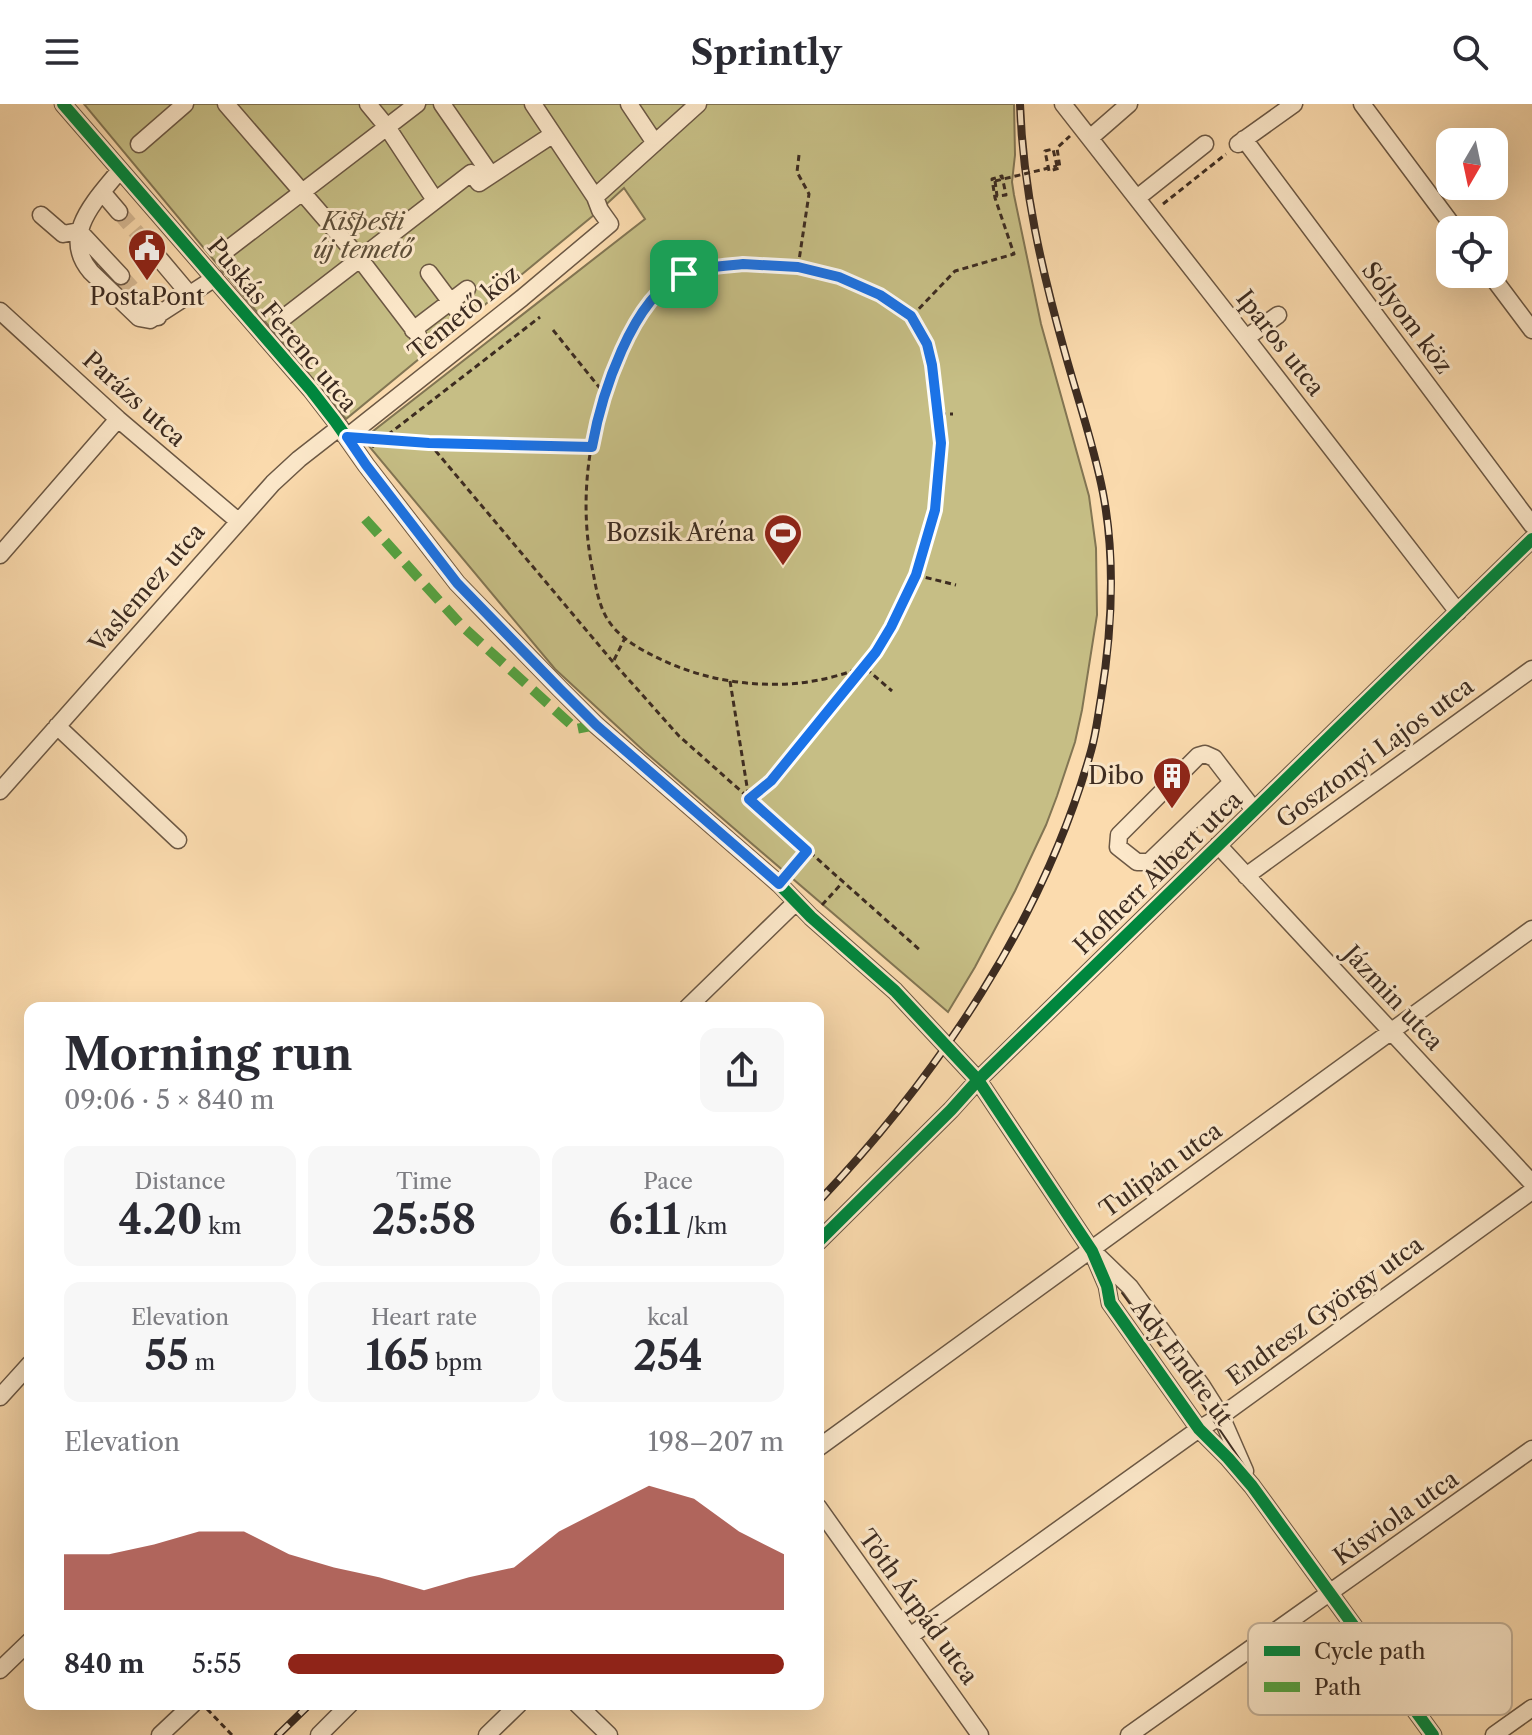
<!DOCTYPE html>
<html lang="en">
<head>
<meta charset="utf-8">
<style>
  :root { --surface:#fff; --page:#f7f7f7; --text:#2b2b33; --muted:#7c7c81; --accent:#8f2418 }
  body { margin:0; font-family:"Libre Caslon Text",serif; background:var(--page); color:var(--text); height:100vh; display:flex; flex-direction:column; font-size:30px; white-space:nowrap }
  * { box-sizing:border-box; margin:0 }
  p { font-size:26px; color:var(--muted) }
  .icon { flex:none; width:44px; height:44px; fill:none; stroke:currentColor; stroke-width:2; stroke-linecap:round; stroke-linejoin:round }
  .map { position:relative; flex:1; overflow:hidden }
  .panel { position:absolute; left:24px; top:898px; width:800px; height:708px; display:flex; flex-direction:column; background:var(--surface); border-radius:16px; box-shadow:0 8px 32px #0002 }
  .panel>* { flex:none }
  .needle { width:52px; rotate:189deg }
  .controls { position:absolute; left:1436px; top:24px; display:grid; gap:16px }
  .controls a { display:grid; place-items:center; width:72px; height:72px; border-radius:16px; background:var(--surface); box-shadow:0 8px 32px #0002; font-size:40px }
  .pin { position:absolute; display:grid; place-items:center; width:68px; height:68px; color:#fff; margin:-34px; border-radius:16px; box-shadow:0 4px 12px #0006 }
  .round { display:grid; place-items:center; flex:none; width:84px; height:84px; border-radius:16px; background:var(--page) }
  .head { display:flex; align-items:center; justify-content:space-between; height:136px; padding:0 40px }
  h1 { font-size:44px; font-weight:700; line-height:60px }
  .metrics { display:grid; grid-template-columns:repeat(3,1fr); gap:12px; height:136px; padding:8px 40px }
  .metrics div { display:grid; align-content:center; border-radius:16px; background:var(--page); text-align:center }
  .metrics b { font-size:40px; font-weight:700 }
  .metrics small { font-size:22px; font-weight:400 }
  .metrics p { font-size:22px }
  .chart { height:224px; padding:16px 40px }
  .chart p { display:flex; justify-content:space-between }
  .chart svg { width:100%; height:144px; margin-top:8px; fill:var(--accent); opacity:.7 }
  ul { padding:0 40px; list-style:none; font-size:26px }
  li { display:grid; grid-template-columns:128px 96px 1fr; align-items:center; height:60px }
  li i { height:20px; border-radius:10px; background:var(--accent) }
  header { display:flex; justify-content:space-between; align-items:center; height:104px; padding:0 40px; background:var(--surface); font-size:36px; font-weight:700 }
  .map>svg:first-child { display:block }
</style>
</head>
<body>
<header><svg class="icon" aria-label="menu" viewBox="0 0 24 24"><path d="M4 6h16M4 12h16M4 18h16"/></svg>Sprintly<svg class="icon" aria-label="search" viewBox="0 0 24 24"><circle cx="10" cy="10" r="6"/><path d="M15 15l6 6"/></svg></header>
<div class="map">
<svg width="1532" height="1631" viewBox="0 0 1532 1631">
  <rect width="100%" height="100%" fill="#fbdbae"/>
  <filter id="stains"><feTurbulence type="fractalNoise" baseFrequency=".0025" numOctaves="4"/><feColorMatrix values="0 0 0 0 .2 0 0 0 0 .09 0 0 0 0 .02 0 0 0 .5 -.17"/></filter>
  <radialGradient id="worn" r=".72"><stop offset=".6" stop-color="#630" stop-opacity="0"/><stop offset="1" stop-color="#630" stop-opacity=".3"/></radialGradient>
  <path fill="#c6be85" stroke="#827553" stroke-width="2" d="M84 0H1014L1015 51 1012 78 1014 91 1041 220 1089 392 1096 444 1097 511 1082 606 1075 638 1057 692 1046 721 1015 787 975 863 948 908 645 648 555 565 363 335 645 115 624 84 600 106 346 315Z"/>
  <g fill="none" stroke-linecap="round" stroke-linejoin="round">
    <path stroke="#d5b892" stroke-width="16" stroke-dasharray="16 8" stroke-linecap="butt" d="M119 108 158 153
      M121 172 143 197"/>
    <defs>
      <path id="minor" d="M63 0 311 286 335 317 366 361 457 479 560 585 596 621 779 780 811 813 895 887 978 976 1092 1147 1107 1182 1110 1199 1199 1325 1228 1354 1252 1382 1433 1631
        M226 0 360 155 418 231
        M368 0 387 23 435 96
        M442 0 491 71
        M629 0 655 39
        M1063 0 1246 234 1458 508
        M1362 0 1456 126
        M1090 34 1129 0
        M1244 35 1532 421
        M139 40 185 0
        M1238 40 1294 0
        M120 66C96 96 59 131 91 168L139 214 150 216 215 174
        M102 88 119 108
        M595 93 698 0
        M1137 94 1205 40
        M41 111 63 130 79 127 121 172
        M228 145 417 0
        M158 153 190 191
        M429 169 456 205
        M1490 170 1532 226
        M143 197 158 213
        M0 207 118 315 238 417
        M282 215 471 69 479 79 552 31
        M413 226 467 185
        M1246 234 1278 211
        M347 333 522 194 610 120 600 106 595 93 533 0
        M0 451 118 315
        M57 622 178 736
        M1232 678 1149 758H1137L1118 743 1119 731 1198 652 1205 650 1214 654 1254 706
        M0 687 273 379 299 355 340 323
        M1218 741 1532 1079
        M1246 772 1532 565
        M687 904 796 798
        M818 1138 951 1006 978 976 1532 435
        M1099 1153 1130 1183 1202 1282 1221 1312 1245 1367
        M0 1293 30 1260
        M818 1344 1532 825
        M818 1403 980 1631
        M910 1532 1199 1325 1221 1312 1532 1087
        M0 1566 30 1537
        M577 1600 609 1631
        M160 1631 193 1600
        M319 1631 350 1600
        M487 1631 519 1600
        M1129 1631 1532 1345
        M1494 1631 1532 1604"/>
    </defs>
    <use href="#minor" stroke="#6c5844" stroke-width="19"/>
    <path stroke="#3d2c21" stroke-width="3" stroke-dasharray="6 4" stroke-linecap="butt" d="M1057 62 1053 45 1045 47 1049 67 1060 64 1057 44 1070 32
      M1163 100 1226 50
      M743 160C797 160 849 169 894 201 899 204 905 208 910 212 928 229 932 259 935 282 945 346 939 410 917 470 911 486 902 501 894 516 886 531 877 553 862 562 847 571 817 577 800 579 749 584 698 575 652 551 636 543 618 532 608 516 599 502 596 484 593 468 576 388 591 305 629 234 640 214 651 192 670 178 691 163 719 163 743 160Z
      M798 163 809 90 797 68 799 51
      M912 212 955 167 1014 150 995 94 992 75 1002 72 1006 91 997 92 995 77
      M553 226 603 288
      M940 310H953
      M370 335 429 339 590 342
      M429 339 613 558 679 632 921 847
      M372 343 540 213
      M916 471 956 481
      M614 556 625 534
      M730 577 749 695
      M749 695 771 677 863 562 892 587
      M789 768 807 747
      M822 801 843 778
      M207 1605 232 1631"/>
    <use href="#minor" stroke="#fce8ca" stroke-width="16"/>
    <path stroke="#3d2c21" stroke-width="2" d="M1122 1189 1194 1288 1256 1379 1334 1484 1438 1631"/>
    <defs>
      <path id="rail" d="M818 1098C937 973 1044 815 1091 647 1096 630 1098 611 1101 594 1112 526 1116 457 1103 389 1094 342 1078 296 1065 249 1042 167 1023 86 1020 0
        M278 1631 310 1600"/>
    </defs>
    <use href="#rail" stroke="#3d2c21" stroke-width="8"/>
    <use href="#rail" stroke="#fce8ca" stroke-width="5" stroke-dasharray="15" stroke-linecap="butt"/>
    <path stroke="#3d2c21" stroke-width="3" stroke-dasharray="6 4" stroke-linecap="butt" d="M995 77 1057 62"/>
    <path stroke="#54a441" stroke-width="10" stroke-dasharray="20 10" stroke-linecap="butt" d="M365 415 462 522 576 625 596 621"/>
    <defs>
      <path id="cycleway" d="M63 0 311 286 335 317 366 361 457 479 560 585 596 621 779 780 811 813 895 887 978 976 1092 1147 1107 1182 1110 1199 1199 1325 1228 1354 1252 1382 1433 1631
        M818 1138 951 1006 978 976 1532 435"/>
    </defs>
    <use href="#cycleway" stroke="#fce8ca" stroke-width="17"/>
    <use href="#cycleway" stroke="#00873e" stroke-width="12"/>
  </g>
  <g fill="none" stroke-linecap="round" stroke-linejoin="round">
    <defs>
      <path id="route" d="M743 160 798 163 839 173 880 191 911 212 927 240 932 261 941 339 935 406 916 471 891 523 876 548 771 677 749 695 807 747 779 780 596 621 560 585 457 479 366 361 347 333 429 339 592 343C601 292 632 194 682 171 700 163 724 162 743 160Z"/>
    </defs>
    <use href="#route" stroke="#fff" stroke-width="16"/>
    <use href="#route" stroke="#1a73e8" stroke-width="10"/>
  </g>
  <defs>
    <symbol id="civic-pin" viewBox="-11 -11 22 30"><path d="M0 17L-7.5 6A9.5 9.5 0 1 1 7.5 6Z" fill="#8f2418" stroke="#fce8ca"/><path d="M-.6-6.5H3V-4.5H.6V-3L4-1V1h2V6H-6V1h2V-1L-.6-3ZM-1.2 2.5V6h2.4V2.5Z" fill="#fff"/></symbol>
    <symbol id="stadium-pin" viewBox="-11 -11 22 30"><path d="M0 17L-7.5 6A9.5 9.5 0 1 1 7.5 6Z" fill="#8f2418" stroke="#fce8ca"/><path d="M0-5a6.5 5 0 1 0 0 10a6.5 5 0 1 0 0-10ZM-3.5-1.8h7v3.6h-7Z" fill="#fff"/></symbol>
    <symbol id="building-pin" viewBox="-11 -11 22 30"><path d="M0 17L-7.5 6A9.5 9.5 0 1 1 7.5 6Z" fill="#8f2418" stroke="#fce8ca"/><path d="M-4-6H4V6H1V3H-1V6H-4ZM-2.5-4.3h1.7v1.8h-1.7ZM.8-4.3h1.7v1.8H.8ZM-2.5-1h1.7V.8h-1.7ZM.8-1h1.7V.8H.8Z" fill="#fff"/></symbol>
  </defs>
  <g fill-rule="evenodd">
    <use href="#civic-pin" x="125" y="122" width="44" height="60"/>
    <use href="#stadium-pin" x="761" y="407" width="44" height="60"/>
    <use href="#building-pin" x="1150" y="650" width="44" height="60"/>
  </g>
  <g text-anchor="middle" stroke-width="6" stroke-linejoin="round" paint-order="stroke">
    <g font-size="24" font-style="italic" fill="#5f503a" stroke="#fce8ca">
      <text x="363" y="126">Kispesti<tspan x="363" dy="28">új temető</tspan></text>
    </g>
    <g font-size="24" fill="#3d2c21" stroke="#fce8ca" text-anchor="end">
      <text x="147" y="201" text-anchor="middle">PostaPont</text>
      <text x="755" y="437">Bozsik Aréna</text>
      <text x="1144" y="680">Dibo</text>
    </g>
    <g font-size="24" fill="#3d2c21" stroke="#fce8ca">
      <text transform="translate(464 209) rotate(-39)" y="8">Temető köz</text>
      <text transform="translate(1407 214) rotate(53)" y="8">Sólyom köz</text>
      <text transform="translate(282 221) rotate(50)" y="8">Puskás Ferenc utca</text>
      <text transform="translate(1280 239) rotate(52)" y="8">Iparos utca</text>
      <text transform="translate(134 295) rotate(42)" y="8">Parázs utca</text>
      <text transform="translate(147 484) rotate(-49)" y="8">Vaslemez utca</text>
      <text transform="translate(1375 649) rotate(-36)" y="8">Gosztonyi Lajos utca</text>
      <text transform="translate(1158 769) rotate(-44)" y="8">Hofherr Albert utca</text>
      <text transform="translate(1393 894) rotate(47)" y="8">Jázmin utca</text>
      <text transform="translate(1161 1066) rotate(-36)" y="8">Tulipán utca</text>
      <text transform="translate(1325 1207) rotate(-36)" y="8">Endresz György utca</text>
      <text transform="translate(1182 1259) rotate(53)" y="8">Ady Endre út</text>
      <text transform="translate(1396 1414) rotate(-35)" y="8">Kisviola utca</text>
      <text transform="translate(918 1503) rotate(54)" y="8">Tóth Árpád utca</text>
    </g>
  </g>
  <rect x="1248" y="1519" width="264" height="92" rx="12" fill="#fce8ca" stroke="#c3b097" stroke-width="2"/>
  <rect x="1264" y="1542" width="36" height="10" fill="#00873e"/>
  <rect x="1264" y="1578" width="36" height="10" fill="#54a441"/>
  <g font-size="22" fill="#3d2c21">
    <text x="1314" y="1555">Cycle path</text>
    <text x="1314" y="1591">Path</text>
  </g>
  <rect width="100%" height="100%" filter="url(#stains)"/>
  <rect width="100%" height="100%" fill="url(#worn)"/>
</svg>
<div class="controls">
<a><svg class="needle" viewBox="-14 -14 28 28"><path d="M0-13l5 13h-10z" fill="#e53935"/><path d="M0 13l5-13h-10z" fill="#7c7c81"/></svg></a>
<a><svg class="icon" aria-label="locate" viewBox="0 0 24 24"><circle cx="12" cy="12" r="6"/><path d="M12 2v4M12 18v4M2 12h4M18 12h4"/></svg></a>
</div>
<div class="pin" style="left:684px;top:170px;background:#1e9e55"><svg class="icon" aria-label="arrive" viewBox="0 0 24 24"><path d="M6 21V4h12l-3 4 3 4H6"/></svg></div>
<section class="panel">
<div class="head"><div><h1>Morning run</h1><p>09:06 · 5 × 840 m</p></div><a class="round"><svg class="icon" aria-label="share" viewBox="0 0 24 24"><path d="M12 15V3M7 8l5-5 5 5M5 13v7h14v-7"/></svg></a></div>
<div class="metrics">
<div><p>Distance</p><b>4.20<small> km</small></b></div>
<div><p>Time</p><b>25:58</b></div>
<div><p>Pace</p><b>6:11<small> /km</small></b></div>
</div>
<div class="metrics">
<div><p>Elevation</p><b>55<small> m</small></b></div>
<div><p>Heart rate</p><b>165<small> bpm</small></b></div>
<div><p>kcal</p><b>254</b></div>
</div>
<div class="chart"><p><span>Elevation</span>198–207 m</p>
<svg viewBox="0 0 160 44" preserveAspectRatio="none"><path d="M0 44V27L10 27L20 24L30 20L40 20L50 27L60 31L70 34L80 38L90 34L100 31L110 20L120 13L130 6L140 10L150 20L160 27V44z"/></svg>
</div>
<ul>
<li><b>840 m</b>5:55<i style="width:100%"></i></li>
</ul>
</section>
</div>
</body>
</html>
